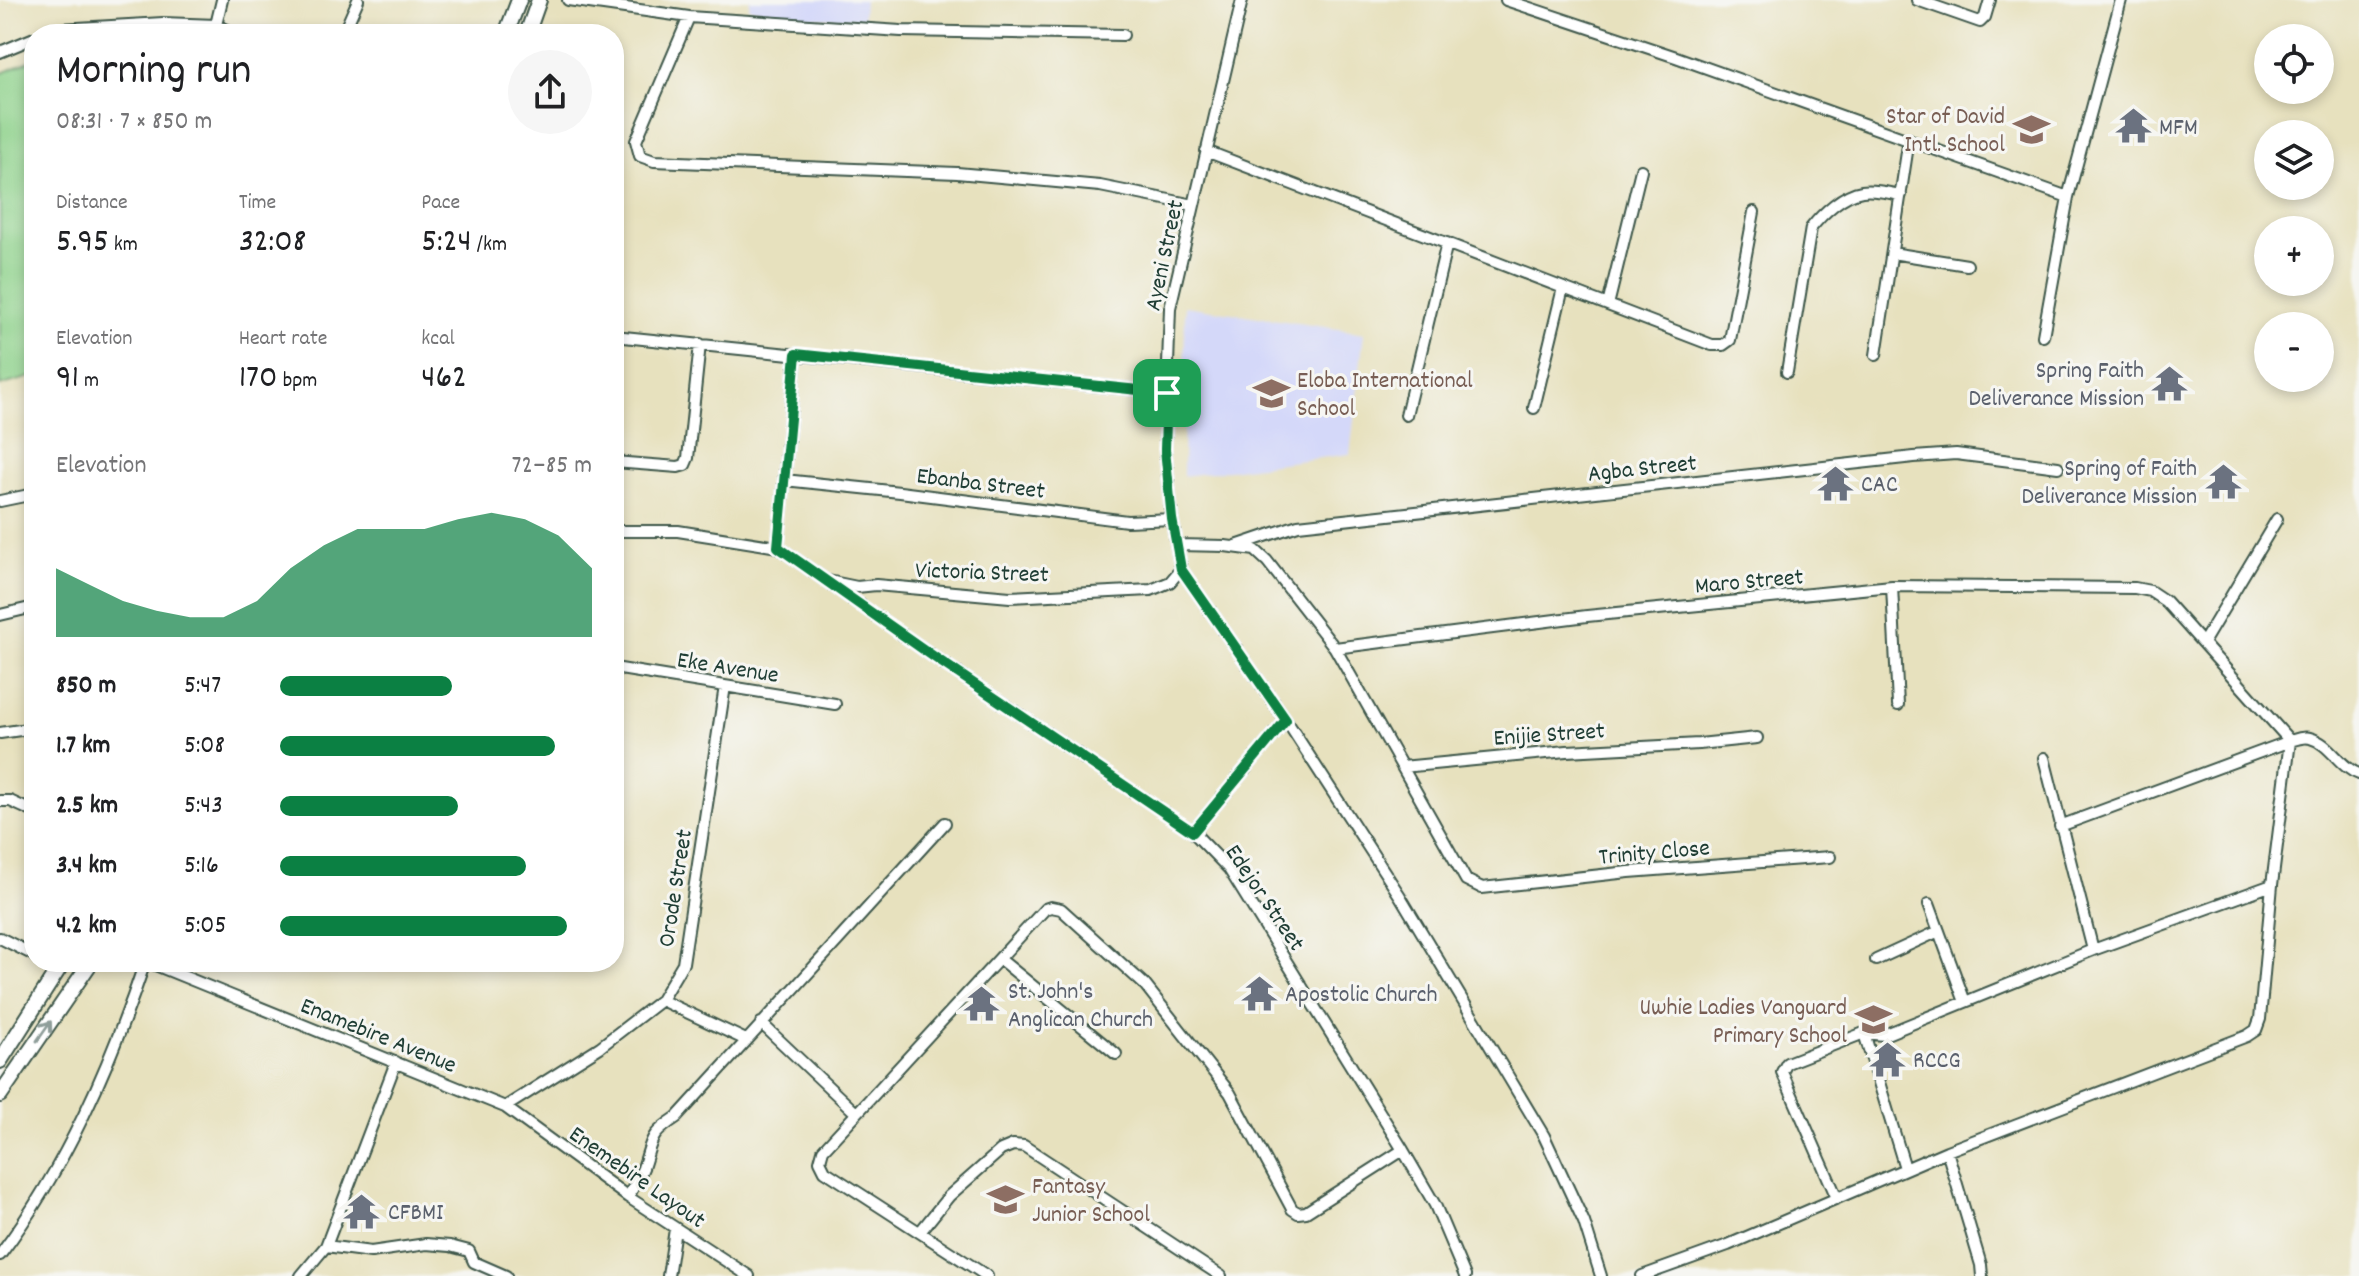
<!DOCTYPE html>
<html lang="en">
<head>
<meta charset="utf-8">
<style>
  :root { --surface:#fff; --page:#f6f6f6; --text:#202124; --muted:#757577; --accent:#0b8043 }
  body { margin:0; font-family:Dekko,sans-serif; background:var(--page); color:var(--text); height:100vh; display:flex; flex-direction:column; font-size:30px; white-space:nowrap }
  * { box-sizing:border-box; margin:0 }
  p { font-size:26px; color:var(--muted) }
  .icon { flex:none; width:44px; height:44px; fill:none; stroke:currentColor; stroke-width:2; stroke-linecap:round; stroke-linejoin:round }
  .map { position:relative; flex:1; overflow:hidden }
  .details { position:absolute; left:24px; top:24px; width:600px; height:948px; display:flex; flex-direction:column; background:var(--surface); border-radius:32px; box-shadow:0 4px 12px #0003 }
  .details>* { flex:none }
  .tools { position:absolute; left:2254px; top:24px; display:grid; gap:16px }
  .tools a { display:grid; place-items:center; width:80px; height:80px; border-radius:50%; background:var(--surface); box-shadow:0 4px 12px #0003; font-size:40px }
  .pin { position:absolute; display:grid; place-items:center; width:68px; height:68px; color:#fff; margin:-34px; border-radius:16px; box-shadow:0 4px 12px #0006 }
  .round { display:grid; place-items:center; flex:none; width:84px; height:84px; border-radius:42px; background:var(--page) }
  .headline { display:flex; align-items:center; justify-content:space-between; height:136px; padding:0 32px }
  h1 { font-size:44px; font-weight:600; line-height:60px }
  .metrics { display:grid; grid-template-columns:repeat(3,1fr); gap:12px; height:136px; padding:8px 32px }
  .metrics div { display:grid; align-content:center }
  .metrics b { font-size:34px; font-weight:600 }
  .metrics small { font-size:22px; font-weight:400 }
  .metrics p { font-size:22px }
  .chart { height:224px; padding:16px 32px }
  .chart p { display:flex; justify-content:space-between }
  .chart svg { width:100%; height:144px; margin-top:8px; fill:var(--accent); opacity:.7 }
  ul { padding:0 32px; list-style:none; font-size:26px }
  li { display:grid; grid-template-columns:128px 96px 1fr; align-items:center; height:60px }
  li i { height:20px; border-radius:10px; background:var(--accent) }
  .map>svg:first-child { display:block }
</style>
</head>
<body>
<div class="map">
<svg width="2359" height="1276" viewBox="0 0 2359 1276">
  <rect width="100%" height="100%" fill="#f6f6f2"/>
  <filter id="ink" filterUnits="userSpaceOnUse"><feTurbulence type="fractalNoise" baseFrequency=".0125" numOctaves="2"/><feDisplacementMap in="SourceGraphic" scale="16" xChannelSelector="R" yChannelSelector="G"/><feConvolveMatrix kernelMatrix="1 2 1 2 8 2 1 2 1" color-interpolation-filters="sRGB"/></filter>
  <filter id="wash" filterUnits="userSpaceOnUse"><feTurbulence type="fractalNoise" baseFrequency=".006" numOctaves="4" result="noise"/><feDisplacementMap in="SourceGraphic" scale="32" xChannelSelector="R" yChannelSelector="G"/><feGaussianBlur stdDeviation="1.8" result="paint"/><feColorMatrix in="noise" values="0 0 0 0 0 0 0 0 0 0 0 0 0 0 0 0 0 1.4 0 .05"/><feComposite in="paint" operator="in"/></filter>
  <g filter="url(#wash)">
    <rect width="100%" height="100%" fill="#e7e1be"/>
    <path fill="#d4d8f9" d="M750 0H864L863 19 789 17 749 8Z
      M1185 306 1364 333 1350 454 1183 476Z"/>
    <path fill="#8dd18a" stroke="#56875f" stroke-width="2" d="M34 59V376L0 386V74Z"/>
  </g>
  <g filter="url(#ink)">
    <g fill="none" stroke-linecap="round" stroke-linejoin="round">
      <defs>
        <path id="street" d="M568 0 689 17 901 31 1123 35
          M1242 0 1170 308 1165 449 1172 519 1181 569 1286 720 1400 896 1544 1136 1584 1222 1601 1276
          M1506 0 1676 57 2068 197 2121 0
          M1917 0 1980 22 1985 17 1990 0
          M689 17 636 141 640 156 654 161 957 173 1100 186 1194 205
          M216 25 222 0
          M45 34 60 29 163 23 216 25 236 34
          M343 34 358 0
          M0 52 34 38
          M1206 151 1712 345H1723L1730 340 1754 212
          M1892 253 1967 265
          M1608 305 1641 170
          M614 336 1167 393
          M2043 336 2068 197
          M1876 355 1909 139
          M1787 372 1811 228C1823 213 1843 194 1862 191 1874 189 1889 193 1901 195
          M1534 408 1563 288
          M1406 415 1447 243
          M614 462 678 467 685 465 688 458 700 344
          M784 480 900 492 1127 521 1172 519
          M0 501 34 494
          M614 531H678L778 547 940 661 1193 832 1229 869 1403 1150 1435 1205 1465 1276
          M1178 545 1225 546 1255 550 1267 561 1335 648 1466 880 1482 888 1629 872 1830 857
          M1236 546 1298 525 1914 457 1956 454 2058 467
          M778 547 796 354
          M828 581 857 587 876 585 1010 597 1151 590 1170 582 1181 569
          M1892 586 1898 705
          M0 615 34 607
          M2203 643 2277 519
          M1335 648 1587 616 1892 586 2135 588 2150 591 2165 601 2290 741 2272 885 2260 1019 2256 1030 2247 1036 1947 1151 1728 1245 1642 1276
          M614 668 835 704
          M0 733 34 728
          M1402 767 1567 751 1699 744 1757 738
          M0 801H10L34 812
          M2060 826 2290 741C2296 739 2304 736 2310 738 2330 743 2340 768 2359 774
          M1193 832 1286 720
          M1929 904 1965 1002
          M0 938 34 955
          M2093 950 2272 885
          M1001 960 1116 1054
          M1876 960 1939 931
          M47 962 59 968
          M148 962 505 1107 628 1197 749 1276
          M661 1000 746 1040
          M761 1023 856 1113
          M1864 1033 1905 1168
          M505 1107 600 1047 661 1000 683 963 725 686
          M1947 1151 1981 1265 1982 1276
          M628 1197C633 1188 639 1178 643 1168 653 1139 648 1136 677 1117L945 823
          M1837 1198 1782 1072 1787 1063 1864 1033 1884 1035 2093 950 2044 758
          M920 1232 949 1196 1001 1150 1013 1145 1024 1146 1221 1276
          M326 1246 371 1252 426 1244 450 1246 469 1251 474 1262 506 1276
          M0 1255C66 1167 110 1066 145 962
          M301 1276 326 1246 396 1062
          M668 1276 675 1229
          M987 1276 825 1171 820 1161 823 1150 1045 909 1051 907 1061 909 1145 985 1230 1093 1292 1209 1298 1213 1306 1212 1403 1150"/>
        <path id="secondary" d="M506 34 519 0
          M527 34 539 0
          M0 1061 63 962
          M0 1095 91 962"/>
      </defs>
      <use href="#street" stroke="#3d5649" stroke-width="14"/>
      <use href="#secondary" stroke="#3d5649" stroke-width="18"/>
      <use href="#street" stroke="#fff" stroke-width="10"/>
      <use href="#secondary" stroke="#fff" stroke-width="14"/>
    </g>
    <defs><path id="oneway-shaft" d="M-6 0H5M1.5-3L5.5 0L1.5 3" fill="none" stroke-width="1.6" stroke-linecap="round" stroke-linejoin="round" transform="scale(2)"/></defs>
    <use stroke="#8f9e9a" href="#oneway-shaft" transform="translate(44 1031) rotate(-55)"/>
  </g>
  <g fill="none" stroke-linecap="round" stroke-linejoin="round" filter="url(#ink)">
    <defs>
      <path id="route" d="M796 354 1167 393 1165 449 1172 519 1181 569 1286 720 1193 832 940 661 778 547Z"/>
    </defs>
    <use href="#route" stroke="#fff" stroke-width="16"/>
    <use href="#route" stroke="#0b8043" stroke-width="10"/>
  </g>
  <defs>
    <symbol id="temple-bare" viewBox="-9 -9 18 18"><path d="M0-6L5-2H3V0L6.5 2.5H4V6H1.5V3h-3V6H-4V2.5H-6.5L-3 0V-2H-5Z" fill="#6b7280" stroke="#f6f6f2" stroke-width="2.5" paint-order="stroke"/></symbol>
    <symbol id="school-bare" viewBox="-9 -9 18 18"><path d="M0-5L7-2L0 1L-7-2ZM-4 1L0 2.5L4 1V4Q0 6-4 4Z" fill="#8d6e63" stroke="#f6f6f2" stroke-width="2.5" paint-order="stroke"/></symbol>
  </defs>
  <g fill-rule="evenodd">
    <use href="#temple-bare" x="2108" y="100" width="51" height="51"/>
    <use href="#school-bare" x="2006" y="104" width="51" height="51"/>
    <use href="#temple-bare" x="2144" y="358" width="51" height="51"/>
    <use href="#school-bare" x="1246" y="368" width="51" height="51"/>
    <use href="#temple-bare" x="2198" y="456" width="51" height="51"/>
    <use href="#temple-bare" x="1810" y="458" width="51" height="51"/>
    <use href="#temple-bare" x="1234" y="968" width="51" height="51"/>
    <use href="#temple-bare" x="956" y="978" width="51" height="51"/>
    <use href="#school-bare" x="1848" y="994" width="51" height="51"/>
    <use href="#temple-bare" x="1862" y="1034" width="51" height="51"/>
    <use href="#school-bare" x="980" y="1174" width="51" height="51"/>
    <use href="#temple-bare" x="336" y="1186" width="51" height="51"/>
  </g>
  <g text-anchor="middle" stroke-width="6" stroke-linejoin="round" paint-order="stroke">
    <g font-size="24" fill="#785e54" stroke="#f6f6f2" text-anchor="end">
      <text x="2005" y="123">Star of David<tspan x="2005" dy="28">Intl. School</tspan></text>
      <text x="1297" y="387" text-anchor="start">Eloba International<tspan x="1297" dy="28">School</tspan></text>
      <text x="1847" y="1014">Uwhie Ladies Vanguard<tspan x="1847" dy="28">Primary School</tspan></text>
      <text x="1032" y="1193" text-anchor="start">Fantasy<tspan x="1032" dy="28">Junior School</tspan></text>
    </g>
    <g font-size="24" fill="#5b616d" stroke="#f6f6f2" text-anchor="start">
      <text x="2159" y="134">MFM</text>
      <text x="2144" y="377" text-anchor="end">Spring Faith<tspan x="2144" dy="28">Deliverance Mission</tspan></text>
      <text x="2197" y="475" text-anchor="end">Spring of Faith<tspan x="2197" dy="28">Deliverance Mission</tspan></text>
      <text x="1861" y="491">CAC</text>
      <text x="1008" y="998">St. John's<tspan x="1008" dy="28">Anglican Church</tspan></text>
      <text x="1285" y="1001">Apostolic Church</text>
      <text x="1913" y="1067">RCCG</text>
      <text x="388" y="1219">CFBMI</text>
    </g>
    <g font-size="24" fill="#1f3d34" stroke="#f6f6f2">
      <text transform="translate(1163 255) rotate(-78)" y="8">Ayeni Street</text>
      <text transform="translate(1642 467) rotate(-6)" y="8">Agba Street</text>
      <text transform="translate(981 482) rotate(7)" y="8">Ebanba Street</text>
      <text transform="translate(982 571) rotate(2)" y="8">Victoria Street</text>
      <text transform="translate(1749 580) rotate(-5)" y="8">Maro Street</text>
      <text transform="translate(728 666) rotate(9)" y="8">Eke Avenue</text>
      <text transform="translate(1549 733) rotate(-4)" y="8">Enijie Street</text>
      <text transform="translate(1654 851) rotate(-5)" y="8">Trinity Close</text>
      <text transform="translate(674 888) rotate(-81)" y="8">Orode Street</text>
      <text transform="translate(1266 897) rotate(56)" y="8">Edejor Street</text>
      <text transform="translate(379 1034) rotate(22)" y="8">Enamebire Avenue</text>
      <text transform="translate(638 1176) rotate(35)" y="8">Enemebire Layout</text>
    </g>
  </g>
</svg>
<div class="tools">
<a><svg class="icon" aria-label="locate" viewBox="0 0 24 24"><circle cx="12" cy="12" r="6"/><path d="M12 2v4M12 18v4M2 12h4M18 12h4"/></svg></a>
<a><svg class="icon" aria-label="layers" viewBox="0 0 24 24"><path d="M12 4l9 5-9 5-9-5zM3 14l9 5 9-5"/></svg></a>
<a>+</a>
<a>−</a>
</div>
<div class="pin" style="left:1167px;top:393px;background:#1e9e55"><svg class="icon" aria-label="arrive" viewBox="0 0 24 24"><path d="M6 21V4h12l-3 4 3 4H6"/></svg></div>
<section class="details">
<div class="headline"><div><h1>Morning run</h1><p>08:31 · 7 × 850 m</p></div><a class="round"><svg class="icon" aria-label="share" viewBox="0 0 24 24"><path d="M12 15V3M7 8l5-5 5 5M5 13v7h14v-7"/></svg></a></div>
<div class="metrics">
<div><p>Distance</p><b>5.95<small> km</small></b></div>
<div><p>Time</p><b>32:08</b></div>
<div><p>Pace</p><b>5:24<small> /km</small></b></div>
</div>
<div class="metrics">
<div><p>Elevation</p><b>91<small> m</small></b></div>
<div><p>Heart rate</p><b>170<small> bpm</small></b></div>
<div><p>kcal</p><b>462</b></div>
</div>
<div class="chart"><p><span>Elevation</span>72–85 m</p>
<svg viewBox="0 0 160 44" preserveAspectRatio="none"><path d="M0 44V23L10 28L20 33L30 36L40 38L50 38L60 33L70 23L80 16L90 11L100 11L110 11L120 8L130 6L140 8L150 13L160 23V44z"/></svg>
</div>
<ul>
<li><b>850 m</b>5:47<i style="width:55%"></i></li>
<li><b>1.7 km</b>5:08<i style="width:88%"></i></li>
<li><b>2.5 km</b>5:43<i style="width:57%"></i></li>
<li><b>3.4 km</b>5:16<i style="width:79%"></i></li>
<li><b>4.2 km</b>5:05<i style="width:92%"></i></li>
</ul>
</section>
</div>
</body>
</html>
